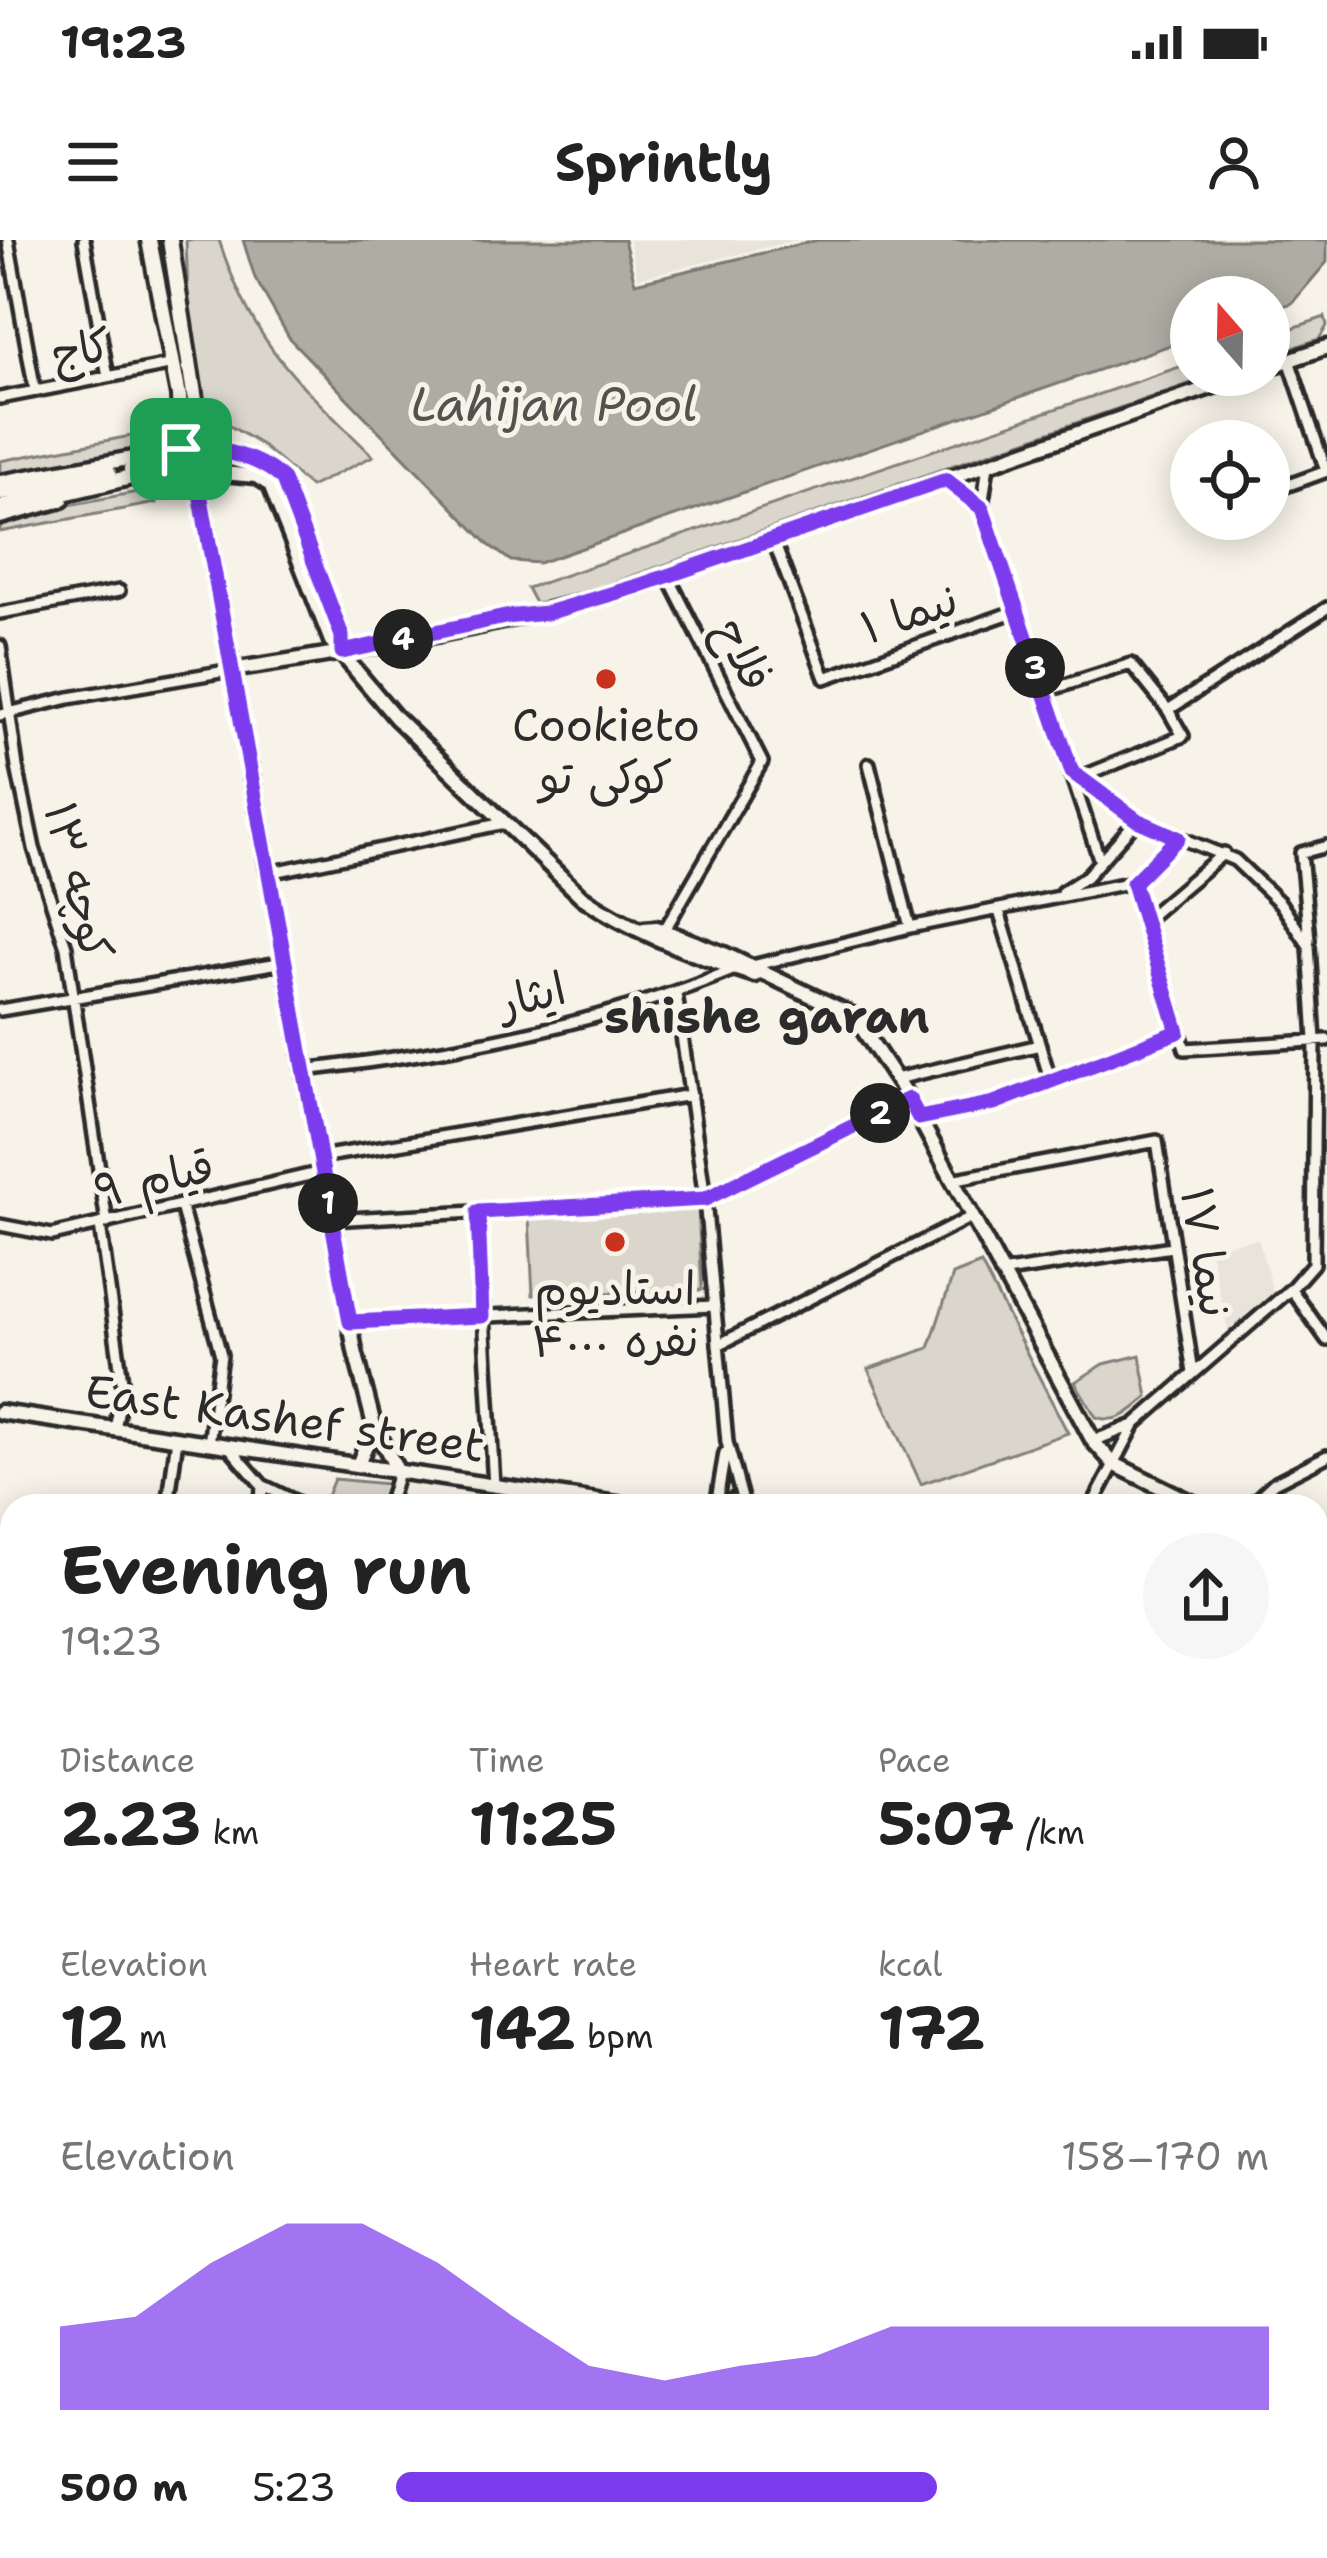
<!DOCTYPE html>
<html lang="en">
<head>
<meta charset="utf-8">
<style>
  :root { --surface:#fff; --page:#f6f6f6; --text:#222; --muted:#767676; --accent:#7c3aed }
  body { margin:0; font-family:"Shantell Sans","Playpen Sans Arabic",sans-serif; background:var(--page); color:var(--text); height:100vh; display:flex; flex-direction:column; font-size:45px; white-space:nowrap }
  * { box-sizing:border-box; margin:0 }
  p { font-size:39px; color:var(--muted) }
  .icon { flex:none; width:66px; height:66px; fill:none; stroke:currentColor; stroke-width:2; stroke-linecap:round; stroke-linejoin:round }
  .map { position:relative; flex:1; overflow:hidden }
  .sheet { position:absolute; left:0px; top:1254px; width:1329px; height:1065px; display:flex; flex-direction:column; background:var(--surface); border-radius:36px 36px 0 0; box-shadow:0 6px 30px #0003 }
  .sheet>* { flex:none }
  .needle { width:78px; rotate:340deg }
  .fabs { position:absolute; left:1170px; top:36px; display:grid; gap:24px }
  .fabs a { display:grid; place-items:center; width:120px; height:120px; border-radius:50%; background:var(--surface); box-shadow:0 6px 30px #0003; font-size:60px }
  .pin { position:absolute; display:grid; place-items:center; width:102px; height:102px; color:#fff; margin:-51px; border-radius:24px; box-shadow:0 6px 18px #0006 }
  .km { position:absolute; width:60px; height:60px; margin:-30px; border-radius:50%; background:#222; color:#fff; font-size:33px; line-height:60px; text-align:center }
  .round { display:grid; place-items:center; flex:none; width:126px; height:126px; border-radius:63px; background:var(--page) }
  .overview { display:flex; align-items:center; justify-content:space-between; height:204px; padding:0 60px }
  h1 { font-size:66px; font-weight:700; line-height:90px }
  .stats { display:grid; grid-template-columns:repeat(3,1fr); gap:18px; height:204px; padding:12px 60px }
  .stats div { display:grid; align-content:center }
  .stats b { font-size:60px; font-weight:700 }
  .stats small { font-size:33px; font-weight:400 }
  .stats p { font-size:33px }
  .chart { height:336px; padding:24px 60px }
  .chart p { display:flex; justify-content:space-between }
  .chart svg { width:100%; height:216px; margin-top:12px; fill:var(--accent); opacity:.7 }
  ul { padding:0 60px; list-style:none; font-size:39px }
  li { display:grid; grid-template-columns:192px 144px 1fr; align-items:center; height:90px }
  li i { height:30px; border-radius:15px; background:var(--accent) }
  .status { display:flex; justify-content:space-between; align-items:center; height:84px; padding:0 60px; background:var(--surface); direction:ltr }
  .status svg { height:33px; fill:currentColor }
  header { display:flex; justify-content:space-between; align-items:center; height:156px; padding:0 60px; background:var(--surface); font-size:54px; font-weight:700 }
  .map>svg:first-child { display:block }
</style>
</head>
<body>
<div class="status"><b>19:23</b><svg viewBox="0 0 49 12"><path d="M0 12V9h3v3zM5 12V6h3v6zM10 12V3h3v9zM15 12V0h3v12zM26 1h20v11H26zM47 4h2v5h-2z"/></svg></div>
<header><svg class="icon" aria-label="menu" viewBox="0 0 24 24"><path d="M4 6h16M4 12h16M4 18h16"/></svg>Sprintly<svg class="icon" aria-label="person" viewBox="0 0 24 24"><circle cx="12" cy="8" r="4"/><path d="M4 21q1-7 8-7t8 7"/></svg></header>
<div class="map">
<svg width="1327" height="2318" viewBox="0 0 1327 2318">
  <rect width="100%" height="100%" fill="#f7f3e8"/>
  <filter id="ink" filterUnits="userSpaceOnUse"><feTurbulence type="fractalNoise" baseFrequency=".00833" numOctaves="2"/><feDisplacementMap in="SourceGraphic" scale="24" xChannelSelector="R" yChannelSelector="G"/><feConvolveMatrix kernelMatrix="1 2 1 2 8 2 1 2 1" color-interpolation-filters="sRGB"/></filter>
  <g filter="url(#ink)">
    <path fill="#e8e4da" d="M629 0H797L638 38Z
      M1258 999 1275 1059 1230 1099 1209 1007Z"/>
    <path fill="#dad6cc" stroke="#82807c" stroke-width="3" d="M186 0H219C253 106 297 141 373 216L310 247 260 204 210 174 201 155 189 85Z
      M1325 77 1327 86 1319 99 1269 116V96Z
      M1191 123V135H1215L551 364 535 363 527 348Z
      M141 194 145 209 0 237V221Z
      M153 249 156 263 0 292V278Z
      M698 968 702 1050 533 1055 529 978Z
      M981 1024 1068 1193 921 1244 868 1129 929 1108 953 1035Z
      M1140 1115 1148 1157C1131 1171 1119 1185 1096 1177L1075 1142 1104 1124Z
      M334 1239 388 1244 381 1266 324 1263Z"/>
    <path fill="#afaca4" stroke="#7a7874" stroke-width="3" d="M243 0H624L635 43 818 0H1327V22L1292 63 1269 71V57H1191V98L539 323 511 321 489 305 290 99 255 38Z"/>
    <g fill="none" stroke-linecap="round" stroke-linejoin="round">
      <defs>
        <path id="street" d="M8 0 35 151
          M84 0 108 137
          M1289 120 1326 231
          M0 158 174 124
          M988 225 982 268 1100 621
          M946 240 982 268
          M1269 252 1327 231
          M773 299 825 438 1016 371
          M0 373 119 351
          M0 406 17 527 34 608 66 707 107 983
          M1043 452 1131 424 1168 470 1183 496 1079 538
          M1168 470 1327 368
          M0 475 69 458 232 430
          M869 524 910 687
          M1072 532 1137 580 1235 620 1280 663 1309 706 1315 800 1313 1024 1291 1049 1134 1185 1093 1201
          M269 633 504 583
          M1133 642 1185 809 1327 800
          M1062 652 1086 637 1137 580
          M999 671 1051 842
          M1146 679 1224 613
          M664 691 762 522 668 336
          M1309 700 1301 613 1327 606
          M752 726 910 687 1133 642 1177 598
          M676 753 705 959 727 1202 744 1266
          M0 770 285 722
          M304 830C449 813 600 785 735 729
          M896 839 1040 805
          M919 878 994 863 1178 792
          M320 917 691 855
          M951 940 1157 901 1193 1133
          M181 966 221 1115 209 1204
          M478 972 494 1246
          M331 980 705 959 909 859
          M0 985 52 995 322 932
          M100 985 123 1148 115 1189
          M1000 1033 1172 1007
          M1291 1049 1327 1100
          M349 1082 715 1066
          M718 1105 969 978
          M230 1208 262 1245 305 1266
          M168 1266 177 1198
          M261 1266 262 1245
          M388 1266 398 1232
          M716 1266 725 1213
          M1092 1266 1134 1186
          M1249 1266 1274 1243 1327 1216
          M1317 1304 1327 1302
          M0 1351 12 1349
          M0 1413 12 1414
          M1317 1527 1327 1524
          M1317 1642 1327 1638
          M0 1715 12 1711
          M1317 1753 1327 1751
          M0 1864 12 1856
          M1317 1903 1327 1901
          M0 1933 12 1925
          M0 1943 12 1959
          M1317 1993 1327 1991
          M1317 2064 1327 2063
          M1317 2252 1327 2253
          M419 2307 509 2318
          M981 2307 983 2318
          M768 2318 769 2307
          M865 2318 867 2307"/>
        <path id="secondary" d="M1269 127 1327 107
          M208 209 241 215 283 240 342 396V411
          M211 232 256 236 270 245 331 401 396 478 582 657C630 690 698 717 755 735
          M198 241 355 1111 374 1185 398 1232
          M0 242 150 215 165 205 180 182
          M0 277 62 260
          M232 430C368 409 506 385 638 346L1245 135
          M644 689 657 688 724 714 854 776 909 859 1093 1201 1114 1224 1199 1266
          M0 1172 630 1266
          M358 1225 374 1185
          M718 1266 733 1261 744 1266
          M1317 1345 1327 1354
          M1317 1368 1327 1371
          M0 1604 12 1647
          M0 2119 12 2118
          M193 2307 196 2318
          M1283 2307 1289 2318
          M671 2318 672 2307
          M1038 2318 1084 2307"/>
        <path id="primary" d="M149 0 179 156 181 209
          M170 0 202 205
          M176 223a19 19 0 1 1 38 0a19 19 0 1 1-38 0Z
          M131 229 177 214
          M0 253 109 233
          M0 268 140 235 181 236"/>
      </defs>
      <use href="#street" stroke="#2b2b2b" stroke-width="18"/>
      <use href="#secondary" stroke="#2b2b2b" stroke-width="21"/>
      <use href="#primary" stroke="#2b2b2b" stroke-width="22"/>
      <use href="#street" stroke="#f7f3e8" stroke-width="9"/>
      <use href="#secondary" stroke="#f7f3e8" stroke-width="12"/>
      <use href="#primary" stroke="#f7f3e8" stroke-width="14"/>
    </g>
  </g>
  <g fill="none" stroke-linecap="round" stroke-linejoin="round" filter="url(#ink)">
    <defs>
      <path id="route" d="M195 203C224 212 260 216 283 240L342 396V412L505 377 547 373 638 346 946 240 982 268 1072 532 1137 580 1178 598 1133 643 1178 792 994 863 919 878 909 859 705 959 478 972 482 1076 350 1082 198 242 181 236 176 226 181 209Z"/>
    </defs>
    <use href="#route" stroke="#fff" stroke-width="24"/>
    <use href="#route" stroke="#7c3aed" stroke-width="15"/>
  </g>
  <g fill="#c8321e" stroke="#f7f3e8" stroke-width="4.5">
    <circle cx="606" cy="439" r="12"/>
    <circle cx="615" cy="1002" r="12"/>
  </g>
  <g text-anchor="middle" stroke-width="10" stroke-linejoin="round" paint-order="stroke">
    <g font-size="45" fill="#2b2b2b" stroke="#f7f3e8">
      <text transform="translate(81 109) rotate(-11)" y="16">کاج</text>
      <text transform="translate(909 373) rotate(-19)" y="16">نیما ۱</text>
      <text transform="translate(744 414) rotate(63)" y="16">فلاح</text>
      <text transform="translate(79 641) rotate(76)" y="16">کوچه ۱۳</text>
      <text transform="translate(532 755) rotate(-14)" y="16">ایثار</text>
      <text transform="translate(154 938) rotate(-13)" y="16">قیام ۹</text>
      <text transform="translate(1207 1012) rotate(81)" y="16">نیما ۱۷</text>
      <text transform="translate(285 1178) rotate(8)" y="16">East Kashef street</text>
    </g>
    <g font-size="45" fill="#2b2b2b" stroke="#f7f3e8">
      <text x="606" y="501">Cookieto<tspan x="606" dy="52">کوکی تو</tspan></text>
      <text x="615" y="1064">استادیوم<tspan x="615" dy="52">۴۰۰۰ نفره</tspan></text>
    </g>
    <g font-size="48" font-style="italic" fill="#53524f" stroke="#f7f3e8">
      <text x="554" y="181">Lahijan Pool</text>
    </g>
    <g font-size="48" font-weight="bold" fill="#2b2b2b" stroke="#f7f3e8">
      <text x="767" y="793">shishe garan</text>
    </g>
  </g>
</svg>
<div class="fabs">
<a><svg class="needle" viewBox="-14 -14 28 28"><path d="M0-13l5 13h-10z" fill="#e53935"/><path d="M0 13l5-13h-10z" fill="#767676"/></svg></a>
<a><svg class="icon" aria-label="locate" viewBox="0 0 24 24"><circle cx="12" cy="12" r="6"/><path d="M12 2v4M12 18v4M2 12h4M18 12h4"/></svg></a>
</div>
<div class="pin" style="left:181px;top:209px;background:#1e9e55"><svg class="icon" aria-label="arrive" viewBox="0 0 24 24"><path d="M6 21V4h12l-3 4 3 4H6"/></svg></div>
<b class="km" style="left:328px;top:963px">1</b>
<b class="km" style="left:880px;top:873px">2</b>
<b class="km" style="left:1035px;top:428px">3</b>
<b class="km" style="left:403px;top:399px">4</b>
<section class="sheet">
<div class="overview"><div><h1>Evening run</h1><p>19:23</p></div><a class="round"><svg class="icon" aria-label="share" viewBox="0 0 24 24"><path d="M12 15V3M7 8l5-5 5 5M5 13v7h14v-7"/></svg></a></div>
<div class="stats">
<div><p>Distance</p><b>2.23<small> km</small></b></div>
<div><p>Time</p><b>11:25</b></div>
<div><p>Pace</p><b>5:07<small> /km</small></b></div>
</div>
<div class="stats">
<div><p>Elevation</p><b>12<small> m</small></b></div>
<div><p>Heart rate</p><b>142<small> bpm</small></b></div>
<div><p>kcal</p><b>172</b></div>
</div>
<div class="chart"><p><span>Elevation</span>158–170 m</p>
<svg viewBox="0 0 160 44" preserveAspectRatio="none"><path d="M0 44V27L10 25L20 14L30 6L40 6L50 14L60 25L70 35L80 38L90 35L100 33L110 27L120 27L130 27L140 27L150 27L160 27V44z"/></svg>
</div>
<ul>
<li><b>500 m</b>5:23<i style="width:62%"></i></li>
</ul>
</section>
</div>
</body>
</html>
